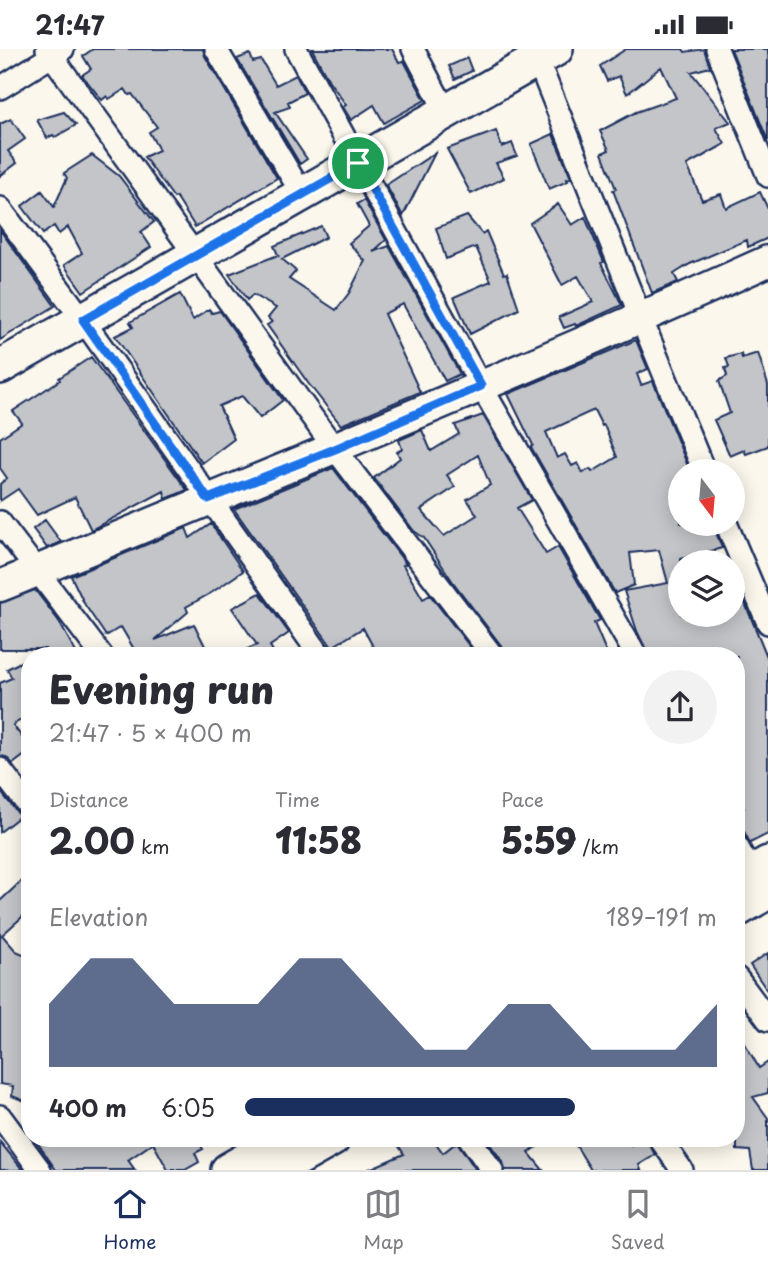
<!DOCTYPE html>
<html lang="en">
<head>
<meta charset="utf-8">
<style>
  :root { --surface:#fff; --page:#f2f2f3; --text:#2b2b33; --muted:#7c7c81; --line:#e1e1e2; --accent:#1b2f5e }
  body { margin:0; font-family:"Playpen Sans",sans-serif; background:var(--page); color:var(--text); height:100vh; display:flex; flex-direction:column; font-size:26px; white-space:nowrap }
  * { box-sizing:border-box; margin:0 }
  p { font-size:23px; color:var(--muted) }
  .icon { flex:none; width:38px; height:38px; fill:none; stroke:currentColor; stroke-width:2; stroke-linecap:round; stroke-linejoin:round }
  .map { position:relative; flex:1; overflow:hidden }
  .details { position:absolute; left:21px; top:598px; width:724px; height:500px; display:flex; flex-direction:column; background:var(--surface); border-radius:28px; box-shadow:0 4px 18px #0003 }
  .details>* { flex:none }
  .needle { width:46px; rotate:164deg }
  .tools { position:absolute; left:668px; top:410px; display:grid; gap:14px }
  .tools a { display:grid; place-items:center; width:77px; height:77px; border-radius:50%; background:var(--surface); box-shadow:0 4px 18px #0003; font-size:35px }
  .pin { position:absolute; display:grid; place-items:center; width:60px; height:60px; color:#fff; margin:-30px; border:4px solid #fff; border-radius:50%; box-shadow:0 2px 7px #0007 }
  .round { display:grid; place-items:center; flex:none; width:74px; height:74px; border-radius:37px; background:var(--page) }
  .summary { display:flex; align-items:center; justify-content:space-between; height:119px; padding:0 28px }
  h1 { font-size:38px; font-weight:800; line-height:52px }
  .metrics { display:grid; grid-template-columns:repeat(3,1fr); gap:10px; height:119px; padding:7px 28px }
  .metrics div { display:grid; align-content:center }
  .metrics b { font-size:35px; font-weight:800 }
  .metrics small { font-size:19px; font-weight:400 }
  .metrics p { font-size:19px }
  .chart { height:196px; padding:14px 28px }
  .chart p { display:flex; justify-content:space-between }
  .chart svg { width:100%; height:126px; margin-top:7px; fill:var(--accent); opacity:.7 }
  ul { padding:0 28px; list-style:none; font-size:23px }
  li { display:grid; grid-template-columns:112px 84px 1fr; align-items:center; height:52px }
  li i { height:18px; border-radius:9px; background:var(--accent) }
  .status { display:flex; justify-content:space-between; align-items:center; height:49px; padding:0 35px; background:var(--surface); direction:ltr }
  .status svg { height:19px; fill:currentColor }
  .dock { display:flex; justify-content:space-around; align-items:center; height:98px; border-top:2px solid var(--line); background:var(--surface); font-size:19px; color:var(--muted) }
  .dock a { display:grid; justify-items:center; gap:4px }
  .dock .active { color:var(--accent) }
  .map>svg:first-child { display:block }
</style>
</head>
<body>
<div class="status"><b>21:47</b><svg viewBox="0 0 49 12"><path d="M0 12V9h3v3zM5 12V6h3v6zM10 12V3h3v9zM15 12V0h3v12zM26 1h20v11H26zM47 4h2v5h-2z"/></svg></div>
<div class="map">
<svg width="768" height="1121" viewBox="0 0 768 1121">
  <rect width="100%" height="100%" fill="#fbf7ec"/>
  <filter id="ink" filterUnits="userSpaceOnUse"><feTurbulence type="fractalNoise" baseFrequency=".0143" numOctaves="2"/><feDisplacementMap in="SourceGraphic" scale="14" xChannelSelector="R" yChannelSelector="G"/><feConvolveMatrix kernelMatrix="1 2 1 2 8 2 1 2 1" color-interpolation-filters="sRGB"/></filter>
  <g filter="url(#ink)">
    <path fill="#c3c5c9" stroke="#1b2f5e" stroke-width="2" fill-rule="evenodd" d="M93 0H203L205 7 277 129 195 178 176 148 174 149 144 108 159 101 149 83 157 78 132 45 129 46 125 40 109 50 107 47 102 51 82 26 91 20 83 7Z
      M312 0H392L399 13 404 12 425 51 384 74 374 56 351 71 343 58 346 56 329 32Z
      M626 0H683L685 3 704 0 710 18 691 23 730 73 716 79 725 95 687 116 702 151 721 145 726 159 760 143 768 160V189L748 198 747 191 690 215 674 225 678 233 652 244 613 141 616 140 602 104 609 101 600 82 636 63 676 49 661 18 627 45 619 27 607 32 600 17Z
      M731 0H768V92Z
      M250 5 253 13 261 11 276 36 296 26 305 44 288 53 290 58 275 63 307 110 300 115 237 10Z
      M467 9 472 22 455 30 449 17Z
      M64 63 76 76 55 88 53 86 47 89 37 71Z
      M11 70 25 90 8 102 17 114 0 127V75Z
      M496 82 502 98 512 94 517 107 496 114 504 129 471 145 447 100Z
      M553 85 571 129 567 130 568 132 549 140 531 95Z
      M435 104 403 167 386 136Z
      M92 106 119 127 154 173 141 183 151 198 83 243 64 216 82 204 68 178 59 185 54 177 43 185 22 157 42 142 54 158 67 129 64 124Z
      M364 151 386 191 373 203 389 197 460 325 445 332 403 255 384 265 420 343 341 376 308 334 267 276 272 273 268 269 276 259 253 246 247 251 229 225 278 206 279 208 274 197 321 177 326 188 282 210 296 222 289 230 336 261 349 244 365 212 349 194 369 177 357 155Z
      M558 155 572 176 585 168 604 213 601 214 622 256 576 277 575 275 564 279 559 268 593 253 578 227 562 236 530 174Z
      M467 167 482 185 486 182 504 225 507 224 519 260 470 285 454 248 491 232 476 198 446 210 436 179Z
      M0 181 55 257 0 291Z
      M180 245 193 271 209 260 212 264 220 262 283 351 260 369 242 347 219 357 234 390 202 414 115 287 133 278 130 273Z
      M636 291 648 320 637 325 641 336 653 332 690 422H681V474H702L703 479 707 478 708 483 715 481 722 499 681 510V565H733V525L768 610V785L750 794 737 769V763L744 759 737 746V607H696L693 599 663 607H649L637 582 624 542 668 534 659 501 630 504 634 536 615 544 531 398 533 396 508 345ZM594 361 602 377 604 376 617 408 592 423 590 420 583 424 578 414 572 417 565 405 557 409 546 383Z
      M758 304 768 336V397L746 405 744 401 730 407 714 371 730 364 719 332 727 327 725 319 729 318 726 309 741 305 742 309Z
      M91 308 187 441 166 450 164 442 91 481 75 448 37 466 18 440 0 452V435L7 429 0 419V389L22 374 13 362 60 331 59 329Z
      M483 366 532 451 517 459 546 505 558 498 600 571 594 574 608 607H506L503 599 453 533 424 489 414 482 374 429 400 409 397 403 402 400 399 391 422 381 431 402 459 385 455 376ZM478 406 490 436 467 450 477 466 444 487 421 461 455 438 447 426Z
      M333 419 406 515 403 516 423 550 430 546 477 607H378L363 579 332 598 234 460Z
      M45 471 61 493 47 499 33 480Z
      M211 475 243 522 211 544 186 558 188 563 155 591 194 575 207 601 194 607H138L121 578 106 587 85 556 71 527 186 479 190 489Z
      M35 541 58 571 78 607H32L46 600H0V554Z
      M260 544 289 584 270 597 276 607H231L257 596 232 559Z
      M30 608V665L13 676 30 699V702L13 715 6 708 0 707V634L12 629 7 620Z
      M0 742 20 767 0 783Z
      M30 824V861L2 886 16 902 30 908V1054L12 1047 13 1037 0 1035V852Z
      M768 904V943L750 916Z
      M737 981 759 1019 768 1013V1044L753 1048 768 1069V1121H753L750 1102 737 1101Z
      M35 1090H197L203 1100 195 1104 199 1113 185 1121H168L153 1094 128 1111 135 1121H56Z
      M394 1090H433L443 1104 457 1093 476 1121H367L404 1105Z
      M486 1090H547L529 1104 543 1121H505L503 1113Z
      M572 1090H627L631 1096 640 1090H647L655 1106 639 1116 641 1121H591Z
      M0 1093 23 1121H0Z"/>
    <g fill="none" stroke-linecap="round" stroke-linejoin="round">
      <defs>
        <path id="minor" d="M47 0 335 400 493 607
          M216 0 302 145
          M296 0 481 337 636 607
          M413 0 446 63
          M717 0 768 127
          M534 2 641 269 704 422
          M0 39 63 0
          M0 159 83 271 321 607
          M0 473 102 607
          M726 474 768 574
          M0 720 30 759
          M737 797 751 823
          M737 929 768 971
          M0 1067 40 1121
          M470 1090 492 1121
          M660 1090 682 1121"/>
        <path id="secondary" d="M0 537C257 431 515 326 768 212"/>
        <path id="primary" d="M0 318 556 0
          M737 832 768 814
          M737 861 768 843
          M228 1121 282 1090
          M278 1121 333 1090"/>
      </defs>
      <use href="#minor" stroke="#1b2f5e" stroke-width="26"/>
      <use href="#secondary" stroke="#1b2f5e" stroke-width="35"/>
      <use href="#primary" stroke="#1b2f5e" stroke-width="38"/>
      <use href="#minor" stroke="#fbf7ec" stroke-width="21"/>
      <use href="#secondary" stroke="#fbf7ec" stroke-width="30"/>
      <use href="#primary" stroke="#fbf7ec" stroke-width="33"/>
    </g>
  </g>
  <g fill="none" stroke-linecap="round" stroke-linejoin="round" filter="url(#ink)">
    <defs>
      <path id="route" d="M358 114 481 337 335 400 208 450 83 271Z"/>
    </defs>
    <use href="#route" stroke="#fff" stroke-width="14"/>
    <use href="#route" stroke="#1a73e8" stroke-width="9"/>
  </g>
</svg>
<div class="tools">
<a><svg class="needle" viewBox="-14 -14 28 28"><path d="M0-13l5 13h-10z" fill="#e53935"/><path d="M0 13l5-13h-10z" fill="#7c7c81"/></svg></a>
<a><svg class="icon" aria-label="layers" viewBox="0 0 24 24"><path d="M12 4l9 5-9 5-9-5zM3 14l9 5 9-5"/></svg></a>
</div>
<div class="pin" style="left:358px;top:114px;background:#1e9e55"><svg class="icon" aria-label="arrive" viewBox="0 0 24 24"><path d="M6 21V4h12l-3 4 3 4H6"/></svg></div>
<section class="details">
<div class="summary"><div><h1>Evening run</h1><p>21:47 · 5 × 400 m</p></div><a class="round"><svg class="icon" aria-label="share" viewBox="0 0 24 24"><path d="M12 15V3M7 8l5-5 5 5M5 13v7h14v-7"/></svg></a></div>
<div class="metrics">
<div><p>Distance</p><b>2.00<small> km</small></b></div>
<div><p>Time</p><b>11:58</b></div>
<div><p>Pace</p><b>5:59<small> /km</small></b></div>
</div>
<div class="chart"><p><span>Elevation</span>189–191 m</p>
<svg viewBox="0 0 160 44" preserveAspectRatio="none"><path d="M0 44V22L10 6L20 6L30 22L40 22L50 22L60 6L70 6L80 22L90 38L100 38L110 22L120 22L130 38L140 38L150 38L160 22V44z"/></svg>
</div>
<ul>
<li><b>400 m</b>6:05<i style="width:70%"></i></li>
</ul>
</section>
</div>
<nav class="dock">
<a class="active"><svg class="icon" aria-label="home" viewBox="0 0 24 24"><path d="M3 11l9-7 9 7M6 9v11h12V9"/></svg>Home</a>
<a><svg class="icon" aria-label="map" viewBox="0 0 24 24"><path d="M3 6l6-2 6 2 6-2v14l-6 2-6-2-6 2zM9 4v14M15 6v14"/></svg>Map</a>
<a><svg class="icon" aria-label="saved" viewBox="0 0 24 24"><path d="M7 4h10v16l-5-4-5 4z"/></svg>Saved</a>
</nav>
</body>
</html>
